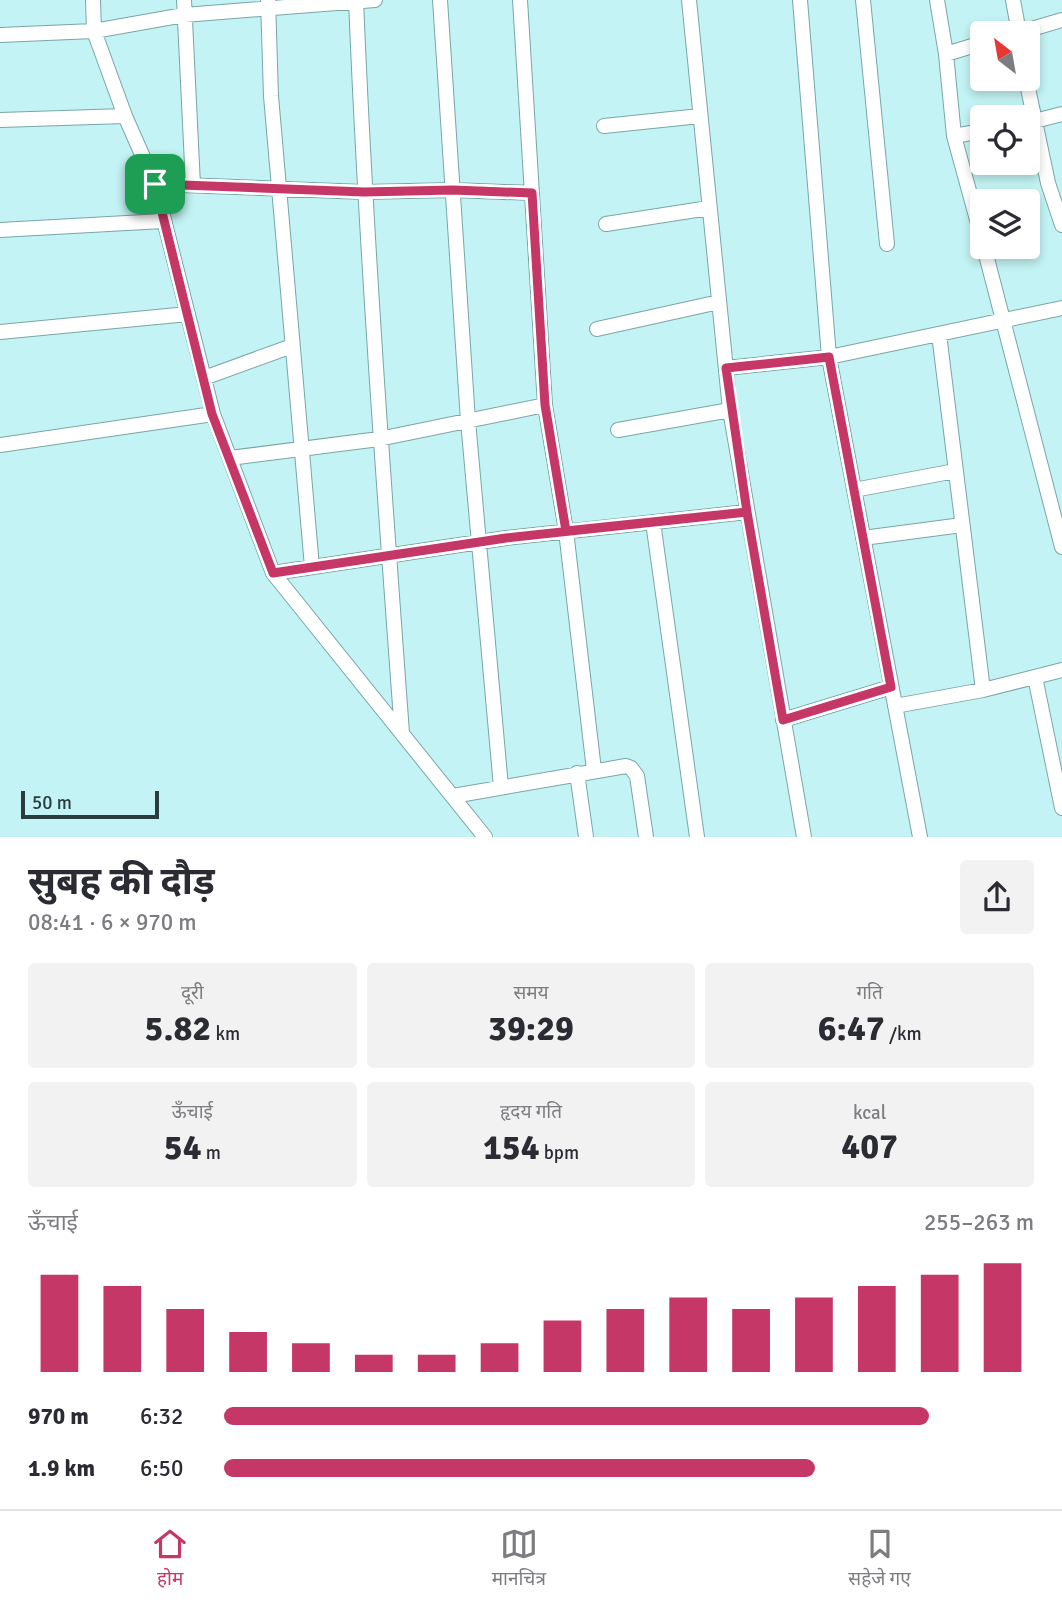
<!DOCTYPE html>
<html lang="hi">
<head>
<meta charset="utf-8">
<style>
  :root { --surface:#fff; --page:#f2f2f3; --text:#2b2b33; --muted:#7c7c81; --line:#e1e1e2; --accent:#c43767 }
  body { margin:0; font-family:Signika,"Noto Sans Devanagari",sans-serif; background:var(--page); color:var(--text); height:100vh; display:flex; flex-direction:column; font-size:26px; white-space:nowrap }
  * { box-sizing:border-box; margin:0 }
  p { font-size:23px; color:var(--muted) }
  .icon { flex:none; width:38px; height:38px; fill:none; stroke:currentColor; stroke-width:2; stroke-linecap:round; stroke-linejoin:round }
  .map { position:relative; height:837px; overflow:hidden }
  .sheet { display:flex; flex-direction:column; background:var(--surface); flex:1 }
  .sheet>* { flex:none }
  .needle { width:46px; rotate:329deg }
  .tools { position:absolute; left:970px; top:21px; display:grid; gap:14px }
  .tools a { display:grid; place-items:center; width:70px; height:70px; border-radius:7px; background:var(--surface); box-shadow:0 4px 10px #0003; font-size:35px }
  .scale { position:absolute; left:21px; bottom:18px; width:138px; box-sizing:border-box; padding-left:7px; border:4px solid #2a3d3e; border-top:0; font-size:19px; line-height:24px; white-space:nowrap; color:#2a3d3e; -webkit-text-stroke:5px #c3f3f4; paint-order:stroke }
  .pin { position:absolute; display:grid; place-items:center; width:60px; height:60px; color:#fff; margin:-30px; border-radius:14px; box-shadow:0 4px 10px #0006 }
  .round { display:grid; place-items:center; flex:none; width:74px; height:74px; border-radius:7px; background:var(--page) }
  .summary { display:flex; align-items:center; justify-content:space-between; height:119px; padding:0 28px }
  h1 { font-size:38px; font-weight:700; line-height:52px }
  .stats { display:grid; grid-template-columns:repeat(3,1fr); gap:10px; height:119px; padding:7px 28px }
  .stats div { display:grid; align-content:center; border-radius:7px; background:var(--page); text-align:center }
  .stats b { font-size:35px; font-weight:700 }
  .stats small { font-size:19px; font-weight:400 }
  .stats p { font-size:19px }
  .chart { height:196px; padding:14px 28px }
  .chart p { display:flex; justify-content:space-between }
  .chart svg { width:100%; height:126px; margin-top:7px; stroke:var(--accent); stroke-width:6 }
  ul { padding:0 28px; list-style:none; font-size:23px }
  li { display:grid; grid-template-columns:112px 84px 1fr; align-items:center; height:52px }
  li i { height:18px; border-radius:9px; background:var(--accent) }
  .dock { display:flex; justify-content:space-around; align-items:center; height:98px; border-top:2px solid var(--line); background:var(--surface); font-size:19px; color:var(--muted) }
  .dock a { display:grid; justify-items:center; gap:4px }
  .dock .current { color:var(--accent) }
  .map>svg:first-child { display:block }
</style>
</head>
<body>
<div class="map">
<svg width="1062" height="837" viewBox="0 0 1062 837">
  <rect width="100%" height="100%" fill="#c3f3f4"/>
  <g fill="none" stroke-linecap="round" stroke-linejoin="round">
    <defs>
      <path id="street" d="M93 0 94 31 125 116 155 184 213 414 273 573 485 837
        M184 0 193 185
        M268 0 271 96 312 567
        M356 0C366 245 384 488 402 733
        M440 0 468 421 501 787
        M520 0 545 405 566 531 594 770
        M689 0 730 410 804 837
        M800 0 829 357 920 837
        M863 0 887 244
        M937 0 946 54 954 136 982 238
        M1013 0 1019 33
        M1018 33 1062 20
        M0 35 94 31 184 15 375 0
        M946 54 982 43
        M1026 79 1048 183 1062 225
        M0 120 125 116
        M1027 123 1062 114
        M604 126 700 116
        M954 136 982 131
        M155 184 364 192 453 190 532 193
        M606 224 709 208
        M0 230 163 221
        M984 247 1062 547
        M597 329 719 302
        M0 332 188 314
        M939 334 983 690
        M726 368 829 357 1062 308
        M204 378 292 346
        M618 430 730 410
        M0 445 213 414
        M230 458 379 439 545 405
        M854 490 955 471
        M653 522 697 837
        M863 538 962 525
        M273 573 506 538 747 512
        M1035 677 1062 808
        M895 706 983 690 1062 670
        M783 720 891 687
        M577 773 586 837
        M453 796 626 766 631 768 637 776 646 837"/>
    </defs>
    <use href="#street" stroke="#79a6a8" stroke-width="16"/>
    <use href="#street" stroke="#fff" stroke-width="14"/>
  </g>
  <g fill="none" stroke-linecap="round" stroke-linejoin="round">
    <defs>
      <path id="route" d="M155 184 212 414 273 573 506 538 747 512 783 720 891 687 829 357 726 368 747 512 566 531 545 405 532 193 453 190 364 192 155 184"/>
    </defs>
    <use href="#route" stroke="#fff" stroke-width="14"/>
    <use href="#route" stroke="#c43767" stroke-width="9"/>
  </g>
</svg>
<div class="tools">
<a><svg class="needle" viewBox="-14 -14 28 28"><path d="M0-13l5 13h-10z" fill="#e53935"/><path d="M0 13l5-13h-10z" fill="#7c7c81"/></svg></a>
<a><svg class="icon" aria-label="locate" viewBox="0 0 24 24"><circle cx="12" cy="12" r="6"/><path d="M12 2v4M12 18v4M2 12h4M18 12h4"/></svg></a>
<a><svg class="icon" aria-label="layers" viewBox="0 0 24 24"><path d="M12 4l9 5-9 5-9-5zM3 14l9 5 9-5"/></svg></a>
</div>
<div class="scale">50 m</div>
<div class="pin" style="left:155px;top:184px;background:#1e9e55"><svg class="icon" aria-label="arrive" viewBox="0 0 24 24"><path d="M6 21V4h12l-3 4 3 4H6"/></svg></div>
</div>
<section class="sheet">
<div class="summary"><div><h1>सुबह की दौड़</h1><p>08:41 · 6 × 970 m</p></div><a class="round"><svg class="icon" aria-label="share" viewBox="0 0 24 24"><path d="M12 15V3M7 8l5-5 5 5M5 13v7h14v-7"/></svg></a></div>
<div class="stats">
<div><p>दूरी</p><b>5.82<small> km</small></b></div>
<div><p>समय</p><b>39:29</b></div>
<div><p>गति</p><b>6:47<small> /km</small></b></div>
</div>
<div class="stats">
<div><p>ऊँचाई</p><b>54<small> m</small></b></div>
<div><p>हृदय गति</p><b>154<small> bpm</small></b></div>
<div><p>kcal</p><b>407</b></div>
</div>
<div class="chart"><p><span>ऊँचाई</span>255–263 m</p>
<svg viewBox="0 0 160 44" preserveAspectRatio="none"><path d="M5 44V10M15 44V14M25 44V22M35 44V30M45 44V34M55 44V38M65 44V38M75 44V34M85 44V26M95 44V22M105 44V18M115 44V22M125 44V18M135 44V14M145 44V10M155 44V6"/></svg>
</div>
<ul>
<li><b>970 m</b>6:32<i style="width:87%"></i></li>
<li><b>1.9 km</b>6:50<i style="width:73%"></i></li>
</ul>
</section>
<nav class="dock">
<a class="current"><svg class="icon" aria-label="home" viewBox="0 0 24 24"><path d="M3 11l9-7 9 7M6 9v11h12V9"/></svg>होम</a>
<a><svg class="icon" aria-label="map" viewBox="0 0 24 24"><path d="M3 6l6-2 6 2 6-2v14l-6 2-6-2-6 2zM9 4v14M15 6v14"/></svg>मानचित्र</a>
<a><svg class="icon" aria-label="saved" viewBox="0 0 24 24"><path d="M7 4h10v16l-5-4-5 4z"/></svg>सहेजे गए</a>
</nav>
</body>
</html>
